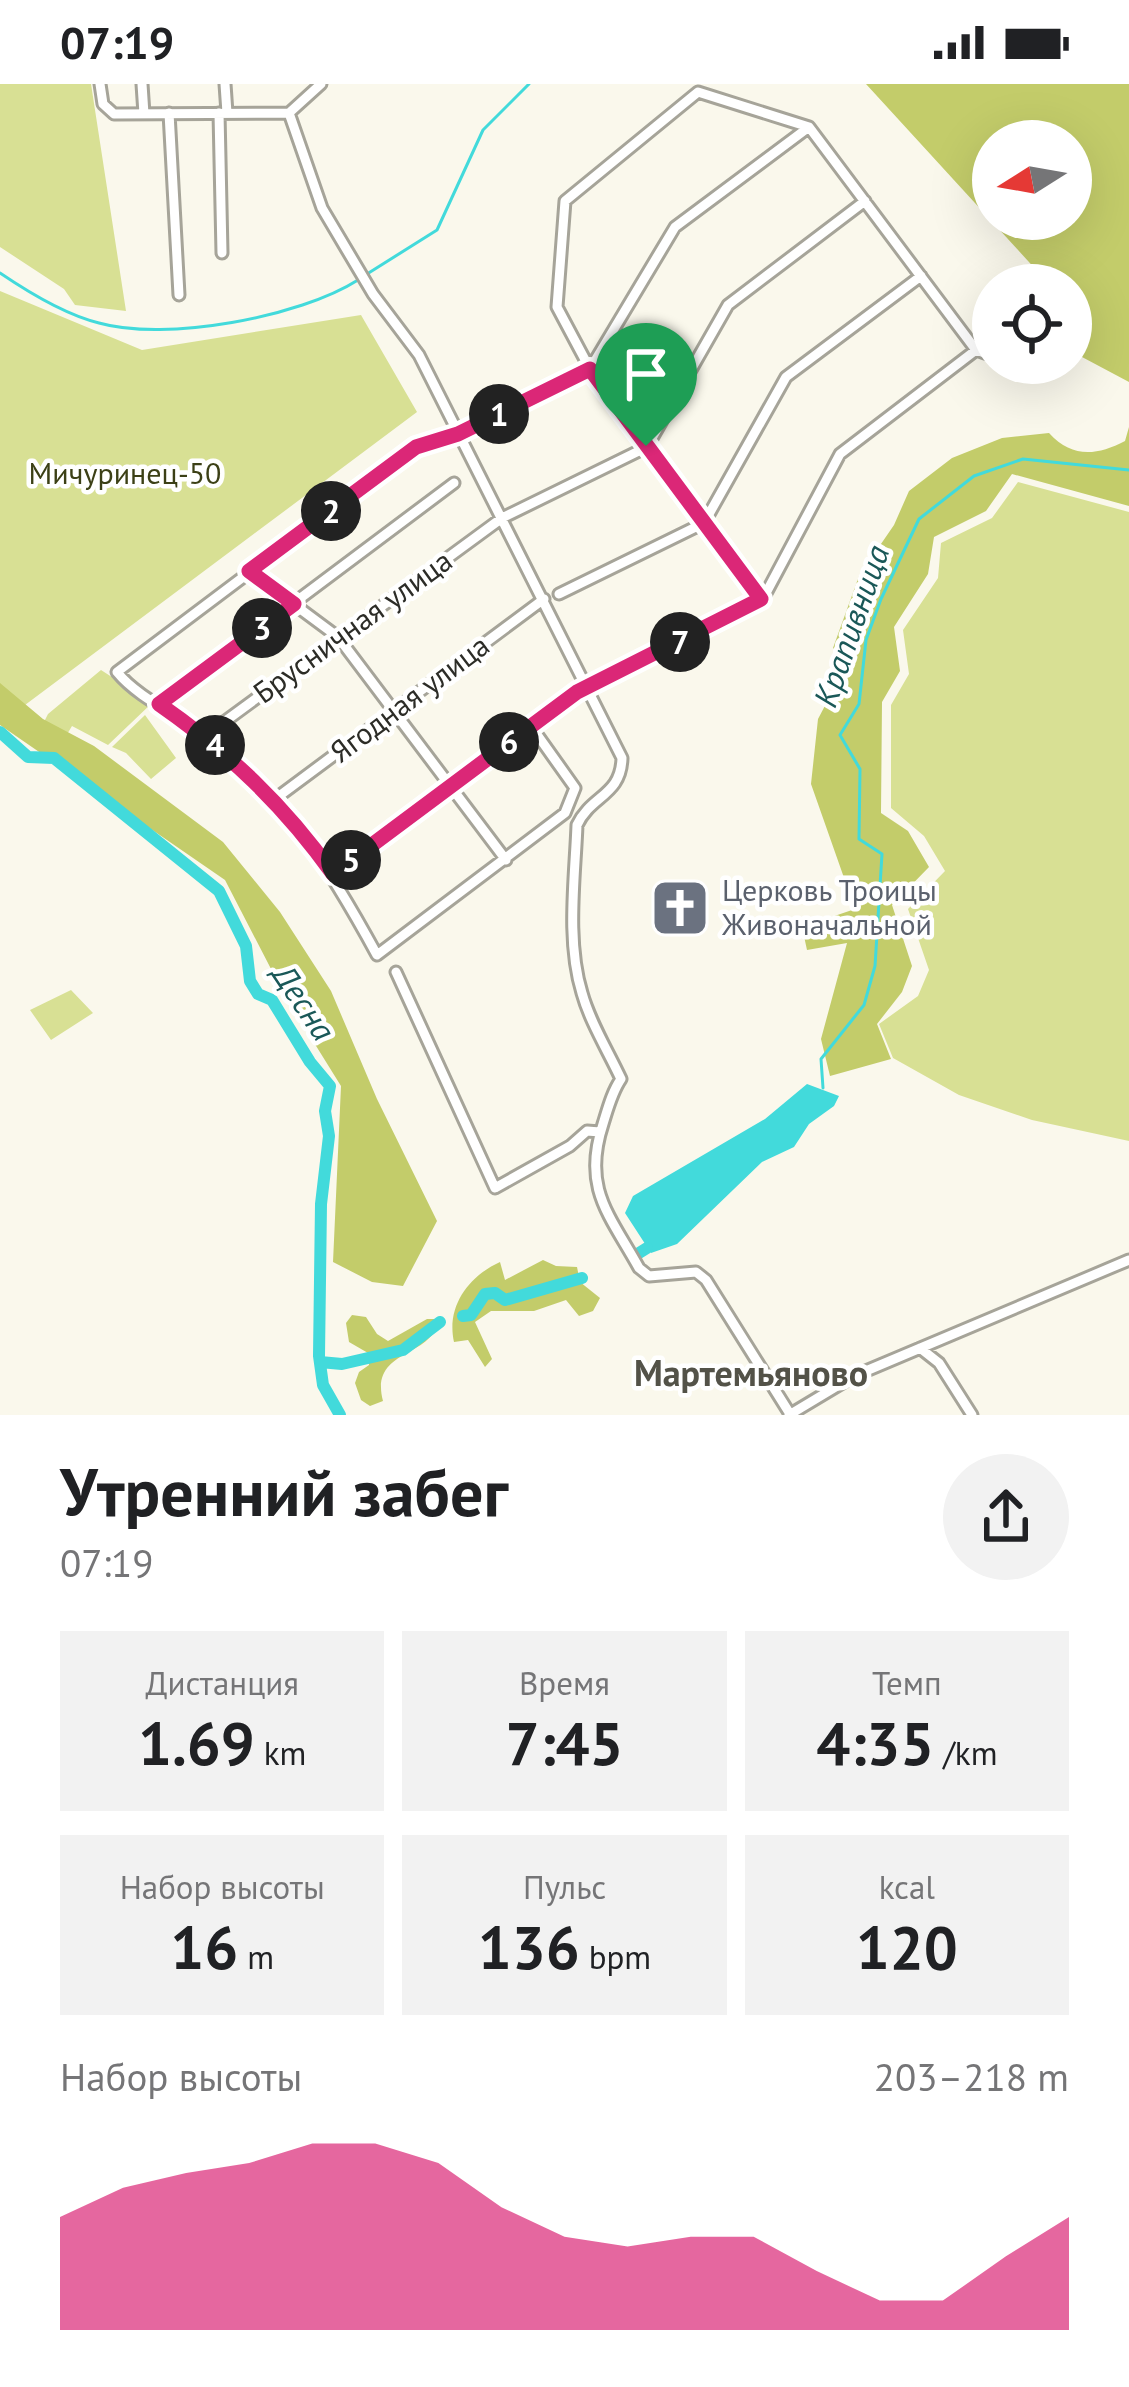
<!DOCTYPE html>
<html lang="ru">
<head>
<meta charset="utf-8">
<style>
  :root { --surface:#fff; --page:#f2f2f2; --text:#202124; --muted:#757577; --accent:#db2777 }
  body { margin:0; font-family:"PT Sans",sans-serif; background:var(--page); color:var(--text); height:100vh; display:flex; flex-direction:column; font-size:45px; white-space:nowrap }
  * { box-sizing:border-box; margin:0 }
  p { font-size:39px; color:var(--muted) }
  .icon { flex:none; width:66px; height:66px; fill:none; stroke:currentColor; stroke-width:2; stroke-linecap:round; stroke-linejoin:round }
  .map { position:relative; height:1331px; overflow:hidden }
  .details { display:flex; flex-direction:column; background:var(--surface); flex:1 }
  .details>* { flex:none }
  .needle { width:78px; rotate:259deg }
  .controls { position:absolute; left:972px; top:36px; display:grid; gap:24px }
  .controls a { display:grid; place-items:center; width:120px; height:120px; border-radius:50%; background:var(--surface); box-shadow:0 12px 48px #0002; font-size:60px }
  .pin { position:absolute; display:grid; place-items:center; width:102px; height:102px; color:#fff; margin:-123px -51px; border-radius:50% 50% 50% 0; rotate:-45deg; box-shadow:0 0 12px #0007 }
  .pin .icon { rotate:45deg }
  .km { position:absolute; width:60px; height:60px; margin:-30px; border-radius:50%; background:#222; color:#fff; font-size:33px; line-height:60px; text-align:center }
  .round { display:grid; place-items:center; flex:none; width:126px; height:126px; border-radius:63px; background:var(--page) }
  .overview { display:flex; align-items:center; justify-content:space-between; height:204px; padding:0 60px }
  h1 { font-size:66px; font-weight:700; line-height:90px }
  .figures { display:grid; grid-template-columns:repeat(3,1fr); gap:18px; height:204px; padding:12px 60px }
  .figures div { display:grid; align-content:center; border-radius:0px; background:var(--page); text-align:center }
  .figures b { font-size:60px; font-weight:700 }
  .figures small { font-size:33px; font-weight:400 }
  .figures p { font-size:33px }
  .chart { height:336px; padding:24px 60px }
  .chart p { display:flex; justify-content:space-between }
  .chart svg { width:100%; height:216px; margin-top:12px; fill:var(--accent); opacity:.7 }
  .status { display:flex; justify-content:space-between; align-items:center; height:84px; padding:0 60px; background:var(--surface); direction:ltr }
  .status svg { height:33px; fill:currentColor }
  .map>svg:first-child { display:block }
</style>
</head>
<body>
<div class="status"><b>07:19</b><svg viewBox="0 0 49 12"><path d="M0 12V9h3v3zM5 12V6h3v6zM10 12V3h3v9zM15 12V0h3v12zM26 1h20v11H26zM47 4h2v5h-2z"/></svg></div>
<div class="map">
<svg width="1129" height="1331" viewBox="0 0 1129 1331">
  <rect width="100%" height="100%" fill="#faf8ec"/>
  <path fill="#d8e094" d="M0 0H91L126 227 75 221 64 205 0 163Z
    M0 207 142 266 361 231 417 328 25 621 0 602Z
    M1018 398 1129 428V1057L1032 1036 959 1011 893 974 879 940 918 912 929 886 908 825 945 787 924 752 891 724V621L909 590 903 546 938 494 941 459 992 434Z
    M101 586 152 619 108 661 72 642 66 652 44 638 48 630Z
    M145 631 176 674 151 695 126 669 112 663Z
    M71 906 93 929 51 956 30 926Z"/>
  <path fill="#c3cc6a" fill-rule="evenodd" d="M866 0H1129V298L1082 273 1071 248V201H1050ZM993 57H1071V135H993Z
    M1129 343V422L1012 390 986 427 934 453 928 490 894 543 900 587 882 618 881 729 908 747 929 783 892 821 912 882 902 908 877 940 891 975 830 992 821 955 847 859 807 866 802 843 855 825 811 700 818 635 848 578 833 564 859 492 894 441 909 407 952 374 1002 354 1049 349C1072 374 1096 372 1125 357Z
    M0 599 43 635 94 662 223 758 280 828 331 907 377 1015 437 1137 403 1202 372 1198 333 1178 341 1002 285 912 225 796 0 641Z
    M543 1176 556 1182 577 1183 580 1198 600 1214 593 1227 579 1232 566 1216 534 1227H491L475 1238 492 1275 485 1283 468 1256 454 1258C446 1222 469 1192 500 1178L505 1196Z
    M352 1231 366 1233 377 1250 388 1257 427 1235H439C433 1275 369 1264 383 1317L370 1322 361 1316 355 1299 359 1288 369 1281 368 1269 349 1258 346 1239Z"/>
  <path fill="#42dadb" d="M807 1000 839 1012 834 1022 809 1040 794 1063 762 1078 677 1160 651 1169 625 1129 633 1112 765 1035Z"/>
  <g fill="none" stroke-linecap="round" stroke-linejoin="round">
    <path stroke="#42dadb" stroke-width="3" d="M0 189C28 208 66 231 99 239 166 258 300 233 358 196
      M367 190 437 146 483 46 529 0
      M823 1004 821 975 864 921 875 882 882 770 859 755 860 685 840 651 859 620 866 556 881 515 919 435 974 392 1023 375 1129 386"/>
    <path stroke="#42dadb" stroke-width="12" d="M0 648 28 673 54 674 219 807 246 862 250 897 258 910 272 916 310 978 330 1002 325 1027 329 1052 321 1120 319 1272 323 1301 340 1331
      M639 1169 647 1164
      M463 1232 471 1231 485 1210 495 1209 505 1216 582 1194
      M320 1278 342 1280 403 1266 440 1238"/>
    <defs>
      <path id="minor" d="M100 0 103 20 114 30 289 29 321 0
        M142 0 144 30
        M225 0 227 29
        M169 29 179 211
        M219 29 222 169
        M289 29 322 124 373 210 419 271 622 674C621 712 591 711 577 741 575 794 566 857 582 909 590 938 608 967 621 995 612 1008 608 1024 603 1040 582 1104 609 1130 639 1184L649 1192 696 1188 706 1196 790 1330
        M1013 279 1015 280
        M457 348 416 363 117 588C139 615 179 631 207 653 288 718 328 781 377 871L565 729 575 704 531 642
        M458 350 590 285 675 143 809 43
        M249 487 338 553 506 776
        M559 510 704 439 786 293 921 192
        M761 515 590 285 557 223 565 117 698 8 809 43 976 266 993 272
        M159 620 454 399
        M205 652 502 434 647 363 728 221 865 117
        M275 715 544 515
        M333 790 577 608 756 520 765 511 840 370 976 266
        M396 888 495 1104 570 1062 587 1047 600 1048
        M920 1264 939 1279 972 1331
        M789 1331 854 1292 1129 1176"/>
    </defs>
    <use href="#minor" stroke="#a6a499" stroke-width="15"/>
    <use href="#minor" stroke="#fff" stroke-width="9"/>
  </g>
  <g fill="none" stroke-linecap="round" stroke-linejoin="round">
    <defs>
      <path id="route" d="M590 285 761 515 577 608 333 790C284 721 228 668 159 620L294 520 249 487 416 363 458 350Z"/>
    </defs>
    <use href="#route" stroke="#fff" stroke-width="24"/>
    <use href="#route" stroke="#db2777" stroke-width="15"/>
  </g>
  <defs>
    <symbol id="church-square" viewBox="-11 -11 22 22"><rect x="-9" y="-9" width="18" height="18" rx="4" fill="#6b7280" stroke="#fff"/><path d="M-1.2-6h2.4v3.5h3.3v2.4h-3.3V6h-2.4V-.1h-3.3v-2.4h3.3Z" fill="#fff"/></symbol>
  </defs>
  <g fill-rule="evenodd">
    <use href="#church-square" x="647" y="791" width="66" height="66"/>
  </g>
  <g text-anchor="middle" stroke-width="9" stroke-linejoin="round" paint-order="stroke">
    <g font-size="30" fill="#3c4016" stroke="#fff">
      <text x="125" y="400">Мичуринец-50</text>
    </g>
    <g font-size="30" fill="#2c2c27" stroke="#fff">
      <text transform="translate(353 543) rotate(-36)" y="10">Брусничная улица</text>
      <text transform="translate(410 615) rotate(-37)" y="10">Ягодная улица</text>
    </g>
    <g font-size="30" fill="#5b616d" stroke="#fff" text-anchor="start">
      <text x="722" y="817">Церковь Троицы<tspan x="722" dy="34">Живоначальной</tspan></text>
    </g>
    <g font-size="33" font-style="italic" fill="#1a5858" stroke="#fff">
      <text transform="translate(851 542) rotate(-71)" y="12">Крапивница</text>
      <text transform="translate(304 918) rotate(56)" y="12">Десна</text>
    </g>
    <g font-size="36" font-weight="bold" fill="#535248" stroke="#fff">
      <text x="751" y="1302">Мартемьяново</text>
    </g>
  </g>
</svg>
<div class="controls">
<a><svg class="needle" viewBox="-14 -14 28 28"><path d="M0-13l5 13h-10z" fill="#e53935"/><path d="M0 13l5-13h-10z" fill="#757577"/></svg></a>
<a><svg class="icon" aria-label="locate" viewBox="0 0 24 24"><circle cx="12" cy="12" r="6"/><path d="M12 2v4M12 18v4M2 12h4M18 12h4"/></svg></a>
</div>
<div class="pin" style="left:646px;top:362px;background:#1e9e55"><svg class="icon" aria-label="arrive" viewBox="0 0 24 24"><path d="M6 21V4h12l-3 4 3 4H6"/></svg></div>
<b class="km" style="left:499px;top:330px">1</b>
<b class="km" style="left:331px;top:427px">2</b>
<b class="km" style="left:262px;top:544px">3</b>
<b class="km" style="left:215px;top:661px">4</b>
<b class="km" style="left:351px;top:776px">5</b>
<b class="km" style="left:509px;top:658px">6</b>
<b class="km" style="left:680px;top:558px">7</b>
</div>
<section class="details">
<div class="overview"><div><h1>Утренний забег</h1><p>07:19</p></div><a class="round"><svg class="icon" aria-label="share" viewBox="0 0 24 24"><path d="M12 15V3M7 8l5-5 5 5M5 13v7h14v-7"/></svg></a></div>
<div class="figures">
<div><p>Дистанция</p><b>1.69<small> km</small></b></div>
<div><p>Время</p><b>7:45</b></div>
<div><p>Темп</p><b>4:35<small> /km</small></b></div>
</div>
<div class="figures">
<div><p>Набор высоты</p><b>16<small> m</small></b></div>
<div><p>Пульс</p><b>136<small> bpm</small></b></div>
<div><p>kcal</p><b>120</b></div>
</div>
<div class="chart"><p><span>Набор высоты</span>203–218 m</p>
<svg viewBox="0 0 160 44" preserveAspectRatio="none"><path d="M0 44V21L10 15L20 12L30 10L40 6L50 6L60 10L70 19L80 25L90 27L100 25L110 25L120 32L130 38L140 38L150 29L160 21V44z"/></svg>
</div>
</section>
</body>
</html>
